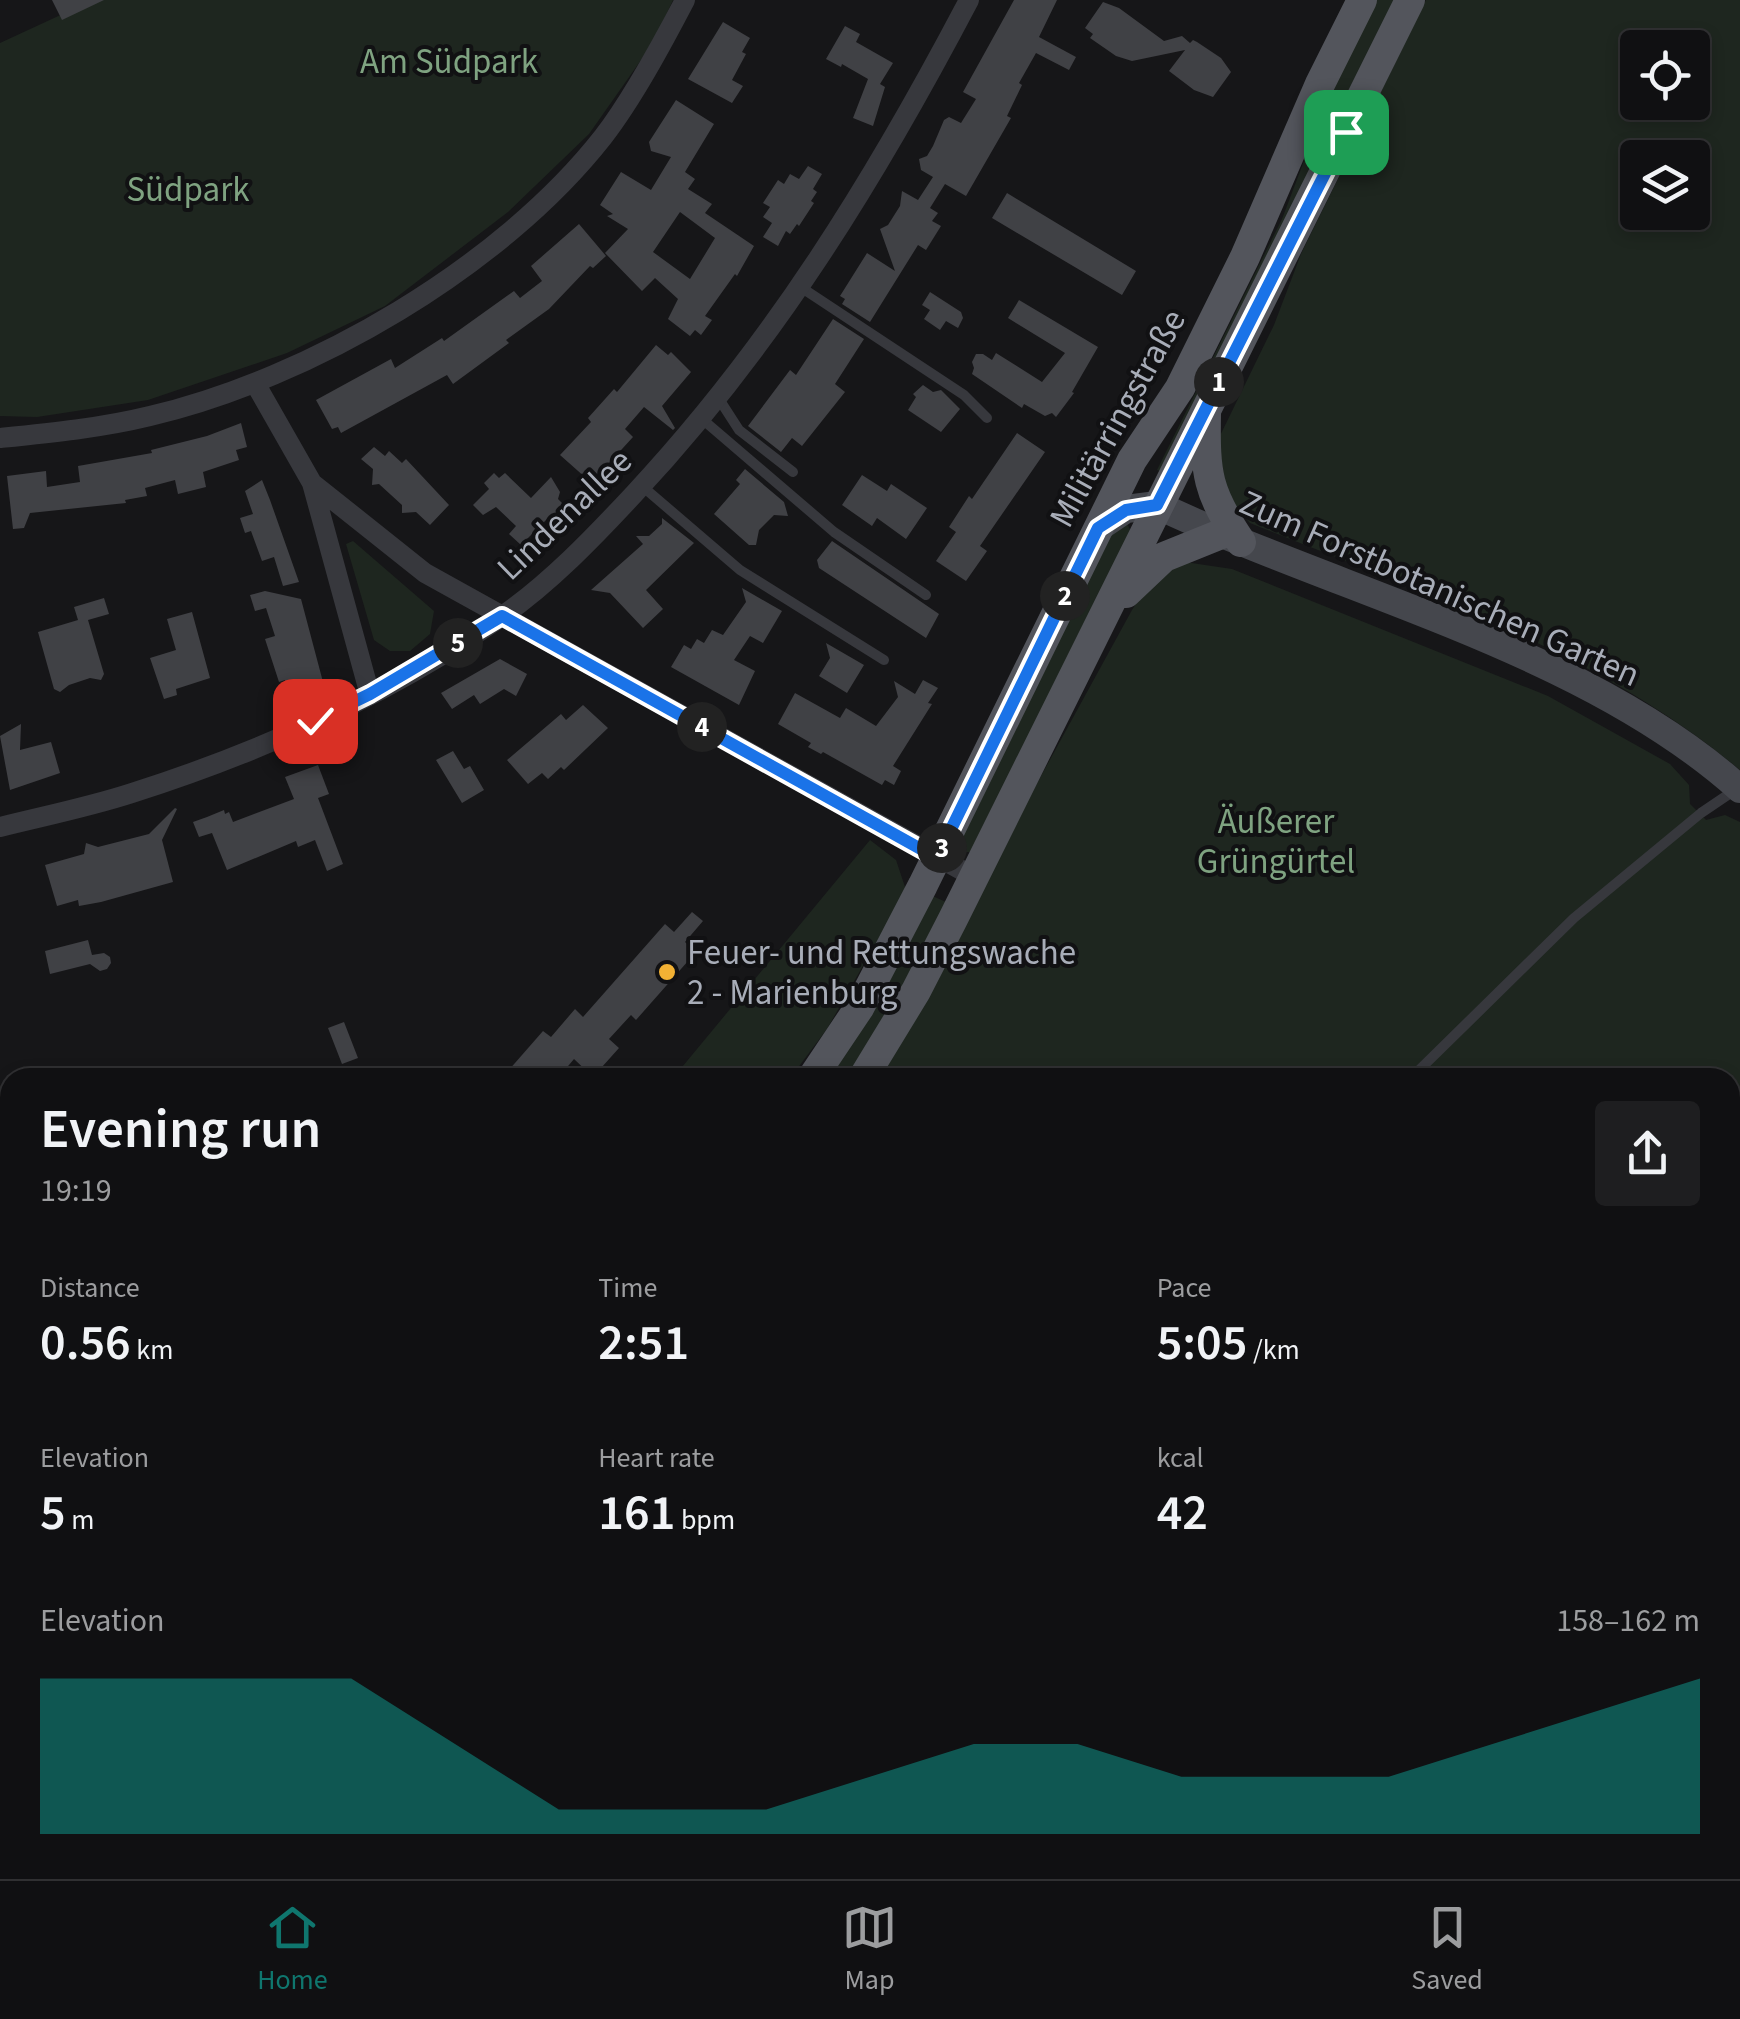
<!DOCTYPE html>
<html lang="en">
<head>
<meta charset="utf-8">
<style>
  :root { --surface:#101012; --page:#1e1e20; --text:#f1f3f6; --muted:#9c9d9f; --line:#303032; --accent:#0f766e }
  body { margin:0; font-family:"Source Sans 3",sans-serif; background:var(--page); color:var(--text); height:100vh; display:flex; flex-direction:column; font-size:38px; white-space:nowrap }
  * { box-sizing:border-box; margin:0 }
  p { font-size:32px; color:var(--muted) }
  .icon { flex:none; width:55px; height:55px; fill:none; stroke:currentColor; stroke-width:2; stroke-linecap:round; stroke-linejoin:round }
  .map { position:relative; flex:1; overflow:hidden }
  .sheet { position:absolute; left:0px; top:1068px; width:1740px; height:812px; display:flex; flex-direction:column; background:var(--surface); border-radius:30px 30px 0 0; box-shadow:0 5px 15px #0003,0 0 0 2px var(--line) }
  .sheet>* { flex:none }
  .controls { position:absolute; left:1620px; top:30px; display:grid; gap:20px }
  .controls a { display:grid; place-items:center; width:90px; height:90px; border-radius:10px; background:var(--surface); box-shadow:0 5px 15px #0003,0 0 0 2px var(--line); font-size:50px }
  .pin { position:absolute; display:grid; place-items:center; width:85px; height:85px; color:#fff; margin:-42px; border-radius:20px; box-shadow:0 5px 15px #0006 }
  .km { position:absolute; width:50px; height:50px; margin:-25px; border-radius:50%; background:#222; color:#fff; font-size:28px; line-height:50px; text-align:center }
  .round { display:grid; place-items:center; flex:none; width:105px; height:105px; border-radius:10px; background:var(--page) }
  .summary { display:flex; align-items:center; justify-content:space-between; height:170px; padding:0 40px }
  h1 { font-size:55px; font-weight:600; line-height:75px }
  .metrics { display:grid; grid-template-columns:repeat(3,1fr); gap:15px; height:170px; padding:10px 40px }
  .metrics div { display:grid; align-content:center }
  .metrics b { font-size:50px; font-weight:600 }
  .metrics small { font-size:28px; font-weight:400 }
  .metrics p { font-size:28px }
  .chart { height:280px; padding:20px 40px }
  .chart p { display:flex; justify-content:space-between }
  .chart svg { width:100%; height:180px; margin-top:10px; fill:var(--accent); opacity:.7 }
  .dock { display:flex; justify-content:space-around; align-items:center; height:140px; border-top:2px solid var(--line); background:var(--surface); font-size:28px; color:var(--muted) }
  .dock a { display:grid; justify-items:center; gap:5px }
  .dock .active { color:var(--accent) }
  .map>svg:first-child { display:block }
</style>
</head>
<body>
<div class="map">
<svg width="1740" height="1879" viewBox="0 0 1740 1879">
  <rect width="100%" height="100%" fill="#161618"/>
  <path fill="#1e261f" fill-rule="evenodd" d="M93 0H673L653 43 589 134 508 212 385 306 287 353 148 400 37 417 0 416V43Z
    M1374 0H1396L1160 471 1157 470 1282 219 1335 79Z
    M1426 0H1740V770C1599 652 1418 591 1250 523L1230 502 1215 446 1274 325 1301 254ZM1638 48H1692V102H1638ZM1638 158H1692V212H1638Z
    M1126 522 1131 531 972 852H960L956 847 1109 533Z
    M353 541 434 611 430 634 410 651H390L374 640 346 544Z
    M1178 561 1232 569 1548 696 1670 764 1689 785 1690 804 1706 820 1725 815 1740 822V1879H0V1596L10 1593V1870H1730V1078L876 1077 1132 610 1151 580Z
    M870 840 896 860 906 890 827 1029 791 1077 673 1078Z
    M928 894 946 902 909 977 847 1077 825 1078Z
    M10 1259V1505L0 1508V1265Z"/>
  <path fill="#404145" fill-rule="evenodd" d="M52 0H104L62 20Z
    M1014 0H1057L1039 37 1076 57 1069 70 1036 53 1019 83 1022 85 1007 116 1011 118 966 196 945 184 930 208 938 213 932 221 941 226 926 250 918 245 870 322 842 304 845 299 840 296 867 253 895 271 880 229 888 225 900 206 902 191 918 200 933 177 921 170 919 159 927 156 933 146 944 120 949 117 961 123 976 99 963 92Z
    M1103 2 1119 8 1164 41 1182 36 1190 43 1193 40 1197 42 1221 58 1231 72 1213 97 1194 90 1169 71 1185 50 1132 61 1116 56 1090 38 1093 34 1085 28Z
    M723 22 750 38 742 52 746 54 732 80 743 86 732 103 688 79Z
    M845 26 860 34 856 42 893 63 880 84 885 87 873 126 853 118 868 79 842 64 841 67 826 59Z
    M676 100 714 124 685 172 695 179 688 189 712 204 705 213 754 246 737 276 735 274 705 316 712 320 701 335 695 330 690 336 668 319 678 299 655 278 642 291 605 253 628 229 607 216 613 214 600 205 621 172 651 190 671 157 651 151 649 142ZM680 212 715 238 690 279 653 252Z
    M808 166 822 174 813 189 817 192 811 201 814 203 799 226 797 224 790 234 786 231 778 246 763 237 772 223 763 217 770 207 763 203 778 180 784 184 790 174 799 179Z
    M1007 193 1136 271 1122 295 992 218Z
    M579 224 606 256 593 268 590 266 549 309 506 340 509 343 453 384 447 375 341 433 338 427 332 429 316 400 391 359 395 368 442 338 444 341 514 291 520 298 542 281 531 266Z
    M930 292 961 312 963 318 958 328 946 321 940 330 924 319 930 310 922 305Z
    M1019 300 1098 347 1072 392 1074 393 1056 417 1052 413 1045 416 1024 404 1022 408 972 374 974 368 972 362 976 354H983L992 360 996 353 1042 382 1065 353 1008 318Z
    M833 319 864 339 835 384 845 392 802 446 792 438 781 452 748 426 790 370 796 375Z
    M656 345 668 355 671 352 691 372 662 406 675 428 673 430 644 407 625 429 633 437 601 472 605 475 595 486 560 455 591 422 588 418 614 389 617 392Z
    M923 385 933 392 941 390 960 409 941 432 908 410 916 397 913 394Z
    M241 423 247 447 236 450 239 460 203 472 206 487 178 494 175 480 145 488 147 496 125 500 126 503 30 513 24 528 13 529 7 476 46 471 47 487 80 482 78 466 152 453 151 450 207 436Z
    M1017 433 1045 452 980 546 987 551 966 581 936 561 956 532 949 527 969 496 972 499Z
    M374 447 385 456 389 451 402 463 406 459 449 505 430 525 416 512 402 513V505L379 484 372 485 373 469 361 459Z
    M745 469 784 502 788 516 774 515 759 530 756 545H749L714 514 740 484 736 480Z
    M494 473 499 478 505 473 531 498 551 477 560 492 558 499 571 512 557 527 548 518 521 545 509 534 516 526 496 507 483 515 473 505 489 489 484 483Z
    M862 475 887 491 891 484 927 508 906 539 877 518 872 526 842 505Z
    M262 480 270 500 299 582 283 586 274 557 262 561 251 531 245 533 240 518 253 514 245 491Z
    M662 518 694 543 646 590 663 609 643 628 610 593 591 590 643 544 636 536H649L662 524Z
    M832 541 939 614 926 638 819 568 817 560Z
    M742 588 782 611 763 643 750 636 734 660 755 671 739 705 671 667 684 645 691 649 697 639 704 643 712 630 723 635 746 602Z
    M265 591 301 599 323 682 289 692 285 680 279 682 265 639 275 636 266 608 255 611 250 595Z
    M104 598 109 614 88 620 104 674 101 680 90 678 69 685 60 692 54 689 38 632 78 620 74 607Z
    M192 612 210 678 176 689 177 695 164 699 150 658 176 650 167 619Z
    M826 643 864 665 847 693 819 676 830 658Z
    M500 659 527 674 516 696 504 689 480 704 474 695 452 709 441 693Z
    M923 680 938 688 928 703 932 704 893 766 901 771 894 785 885 780 882 785 823 752 821 754 808 747 811 743 778 724 795 693 840 718 846 708 876 726 898 697 894 681 915 694Z
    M583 705 608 728 564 770 561 767 548 779 542 773 528 784 507 760 561 714 566 720Z
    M21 724 20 750 51 742 60 773 10 790 0 736Z
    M453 751 464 769 470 766 484 790 462 803 436 760Z
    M318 765 329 794 318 798 343 864 327 871 315 840 298 847 296 841 227 870 212 833 199 837 193 822 207 817 224 810 225 814 229 812 233 822 294 799 285 777Z
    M175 808 177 809 162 840 173 882 101 902 79 906 78 900 57 906 45 865 84 854 86 843 98 847 149 834Z
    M692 912 703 921 685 942 696 952 636 1020 631 1015 609 1039 619 1048 593 1077 574 1059 558 1078H502L543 1031 551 1037 575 1009 583 1017 665 924 674 932Z
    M88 940 92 955 104 953 110 957 111 963 107 969 100 971 90 964 50 974 45 951Z
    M344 1022 358 1058 342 1064 328 1028Z"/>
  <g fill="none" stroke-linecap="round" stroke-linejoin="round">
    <path stroke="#37383d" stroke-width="10" d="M802 288 964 395 987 418
      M719 399 739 430 793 472
      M702 419 834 532 926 595
      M642 486 740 570 884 660
      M1411 1078 1574 918 1701 813 1738 788
      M1730 1526 1740 1530
      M583 1870 584 1879
      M459 1879 476 1870"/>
    <path stroke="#37383d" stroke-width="20" d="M255 383 312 483 425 573 974 877
      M0 438C50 433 101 428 150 416 311 378 501 267 603 137 633 98 662 44 685 0
      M312 483 370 695
      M0 827C44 816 89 807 132 793 261 752 389 694 501 617 550 583 593 538 634 494 773 345 875 179 969 0"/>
    <path stroke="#45474d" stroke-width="28" d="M1098 528 1126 509 1157 505C1345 594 1585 650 1740 789"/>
    <path stroke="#53555c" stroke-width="30" d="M1206 414C1205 474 1207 492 1241 542
      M1126 593 1164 557 1221 534
      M812 1078 859 1008 923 885 1132 460 1180 388 1245 257 1320 84 1362 0
      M863 1078 916 991 953 919 1410 0
      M0 1532 10 1529
      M0 1582 10 1578"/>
  </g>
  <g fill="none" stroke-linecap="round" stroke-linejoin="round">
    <defs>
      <path id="route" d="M315 721 370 694 502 616 937 858 1098 528 1126 510 1157 505 1346 132"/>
    </defs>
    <use href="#route" stroke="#fff" stroke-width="20"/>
    <use href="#route" stroke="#1a73e8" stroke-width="12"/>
  </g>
  <circle fill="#f2b134" stroke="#111113" stroke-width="4" cx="667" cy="972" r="10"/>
  <g text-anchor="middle" stroke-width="8" stroke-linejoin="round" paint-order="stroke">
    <g font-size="35" fill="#7fa381" stroke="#111113">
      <text x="449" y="73">Am Südpark</text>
      <text x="188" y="201">Südpark</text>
      <text x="1276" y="833">Äußerer<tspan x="1276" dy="40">Grüngürtel</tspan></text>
    </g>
    <g font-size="35" fill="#a8adb8" stroke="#111113">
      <text transform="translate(1117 418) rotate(-61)" y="12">Militärringstraße</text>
      <text transform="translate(564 514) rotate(-44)" y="12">Lindenallee</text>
      <text transform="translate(1440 588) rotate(24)" y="12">Zum Forstbotanischen Garten</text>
    </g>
    <g font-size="35" fill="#a8adb8" stroke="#111113" text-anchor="start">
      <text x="687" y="964">Feuer- und Rettungswache<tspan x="687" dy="40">2 - Marienburg</tspan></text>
    </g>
  </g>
</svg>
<div class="controls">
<a><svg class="icon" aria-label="locate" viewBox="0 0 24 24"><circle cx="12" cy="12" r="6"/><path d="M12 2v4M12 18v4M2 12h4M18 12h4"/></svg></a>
<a><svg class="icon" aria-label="layers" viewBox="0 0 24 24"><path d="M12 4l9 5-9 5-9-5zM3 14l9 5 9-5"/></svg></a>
</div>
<div class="pin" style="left:1346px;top:132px;background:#1e9e55"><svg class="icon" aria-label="arrive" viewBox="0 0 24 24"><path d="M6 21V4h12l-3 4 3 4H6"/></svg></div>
<div class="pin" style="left:315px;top:721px;background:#d93025"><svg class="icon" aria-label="check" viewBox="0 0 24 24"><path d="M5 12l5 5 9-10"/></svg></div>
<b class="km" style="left:1219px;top:382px">1</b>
<b class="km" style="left:1065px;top:596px">2</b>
<b class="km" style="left:942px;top:848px">3</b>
<b class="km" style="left:702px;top:727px">4</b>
<b class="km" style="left:458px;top:643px">5</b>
<section class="sheet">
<div class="summary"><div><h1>Evening run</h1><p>19:19</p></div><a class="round"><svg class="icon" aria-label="share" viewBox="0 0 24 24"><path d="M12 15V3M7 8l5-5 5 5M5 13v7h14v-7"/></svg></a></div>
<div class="metrics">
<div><p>Distance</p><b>0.56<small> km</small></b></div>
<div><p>Time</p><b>2:51</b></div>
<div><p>Pace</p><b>5:05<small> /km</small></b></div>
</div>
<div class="metrics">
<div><p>Elevation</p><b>5<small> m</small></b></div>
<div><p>Heart rate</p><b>161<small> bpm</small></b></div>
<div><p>kcal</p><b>42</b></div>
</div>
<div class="chart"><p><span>Elevation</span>158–162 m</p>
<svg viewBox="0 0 160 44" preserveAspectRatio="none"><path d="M0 44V6L10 6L20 6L30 6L40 22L50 38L60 38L70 38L80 30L90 22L100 22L110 30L120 30L130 30L140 22L150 14L160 6V44z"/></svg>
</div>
</section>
</div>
<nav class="dock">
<a class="active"><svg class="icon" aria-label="home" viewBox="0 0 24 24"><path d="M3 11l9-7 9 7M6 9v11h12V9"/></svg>Home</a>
<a><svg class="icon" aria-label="map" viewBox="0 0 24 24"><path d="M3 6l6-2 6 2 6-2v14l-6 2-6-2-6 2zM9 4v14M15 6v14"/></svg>Map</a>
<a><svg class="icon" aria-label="saved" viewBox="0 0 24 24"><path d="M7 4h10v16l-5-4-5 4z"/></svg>Saved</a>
</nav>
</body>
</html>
